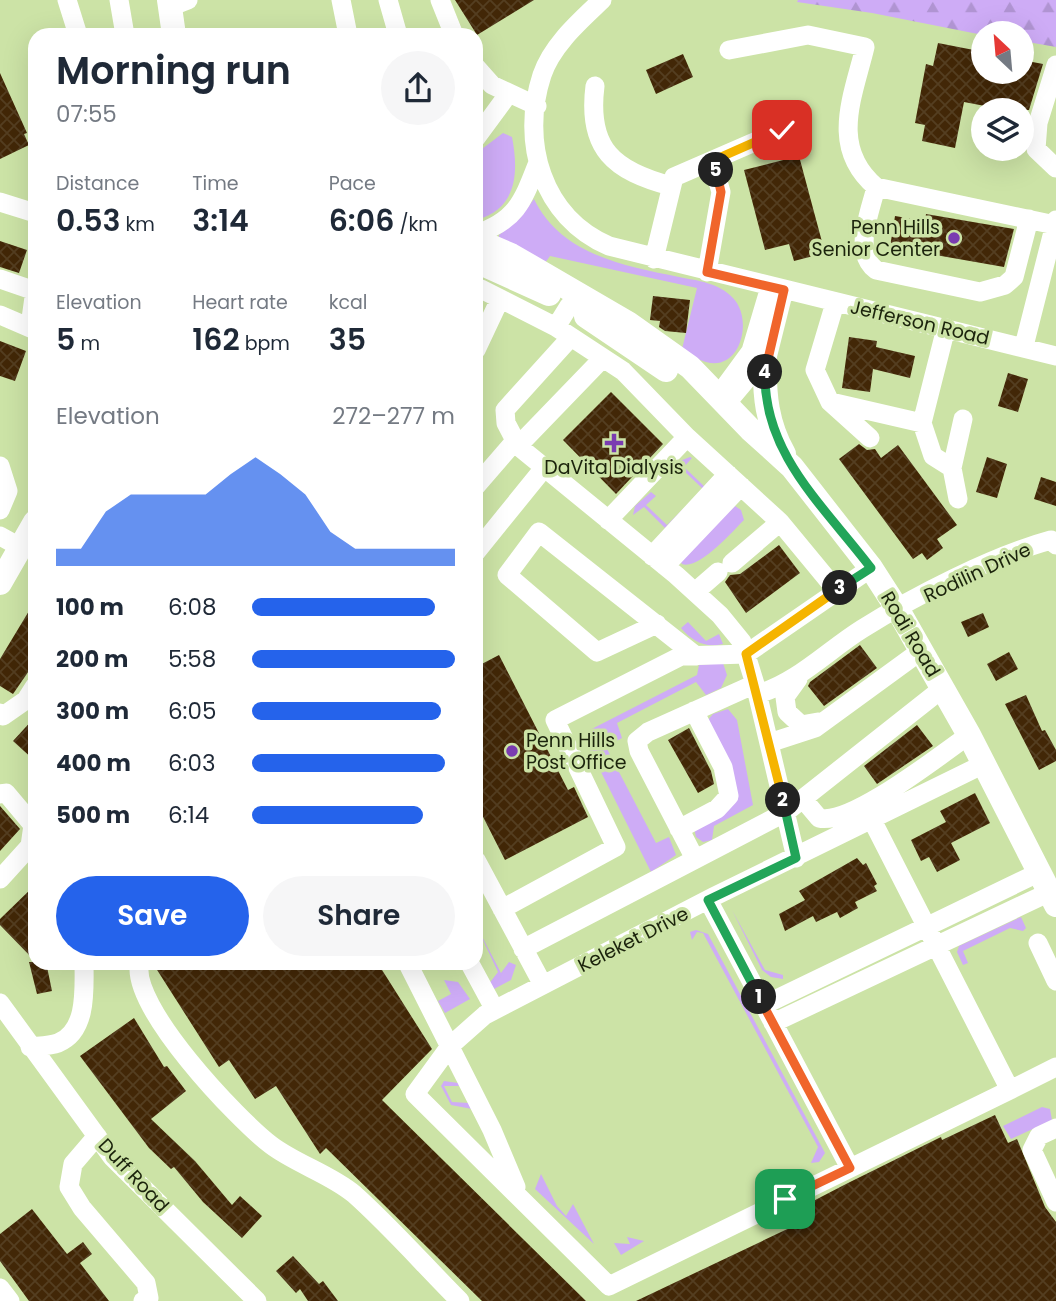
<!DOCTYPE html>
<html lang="en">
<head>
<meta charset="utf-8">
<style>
  :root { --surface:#fff; --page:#f6f6f7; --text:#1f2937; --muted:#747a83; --accent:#2563eb }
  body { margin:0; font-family:Poppins,sans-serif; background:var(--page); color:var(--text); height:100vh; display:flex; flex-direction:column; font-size:26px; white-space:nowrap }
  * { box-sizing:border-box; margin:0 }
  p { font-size:23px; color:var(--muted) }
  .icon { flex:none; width:38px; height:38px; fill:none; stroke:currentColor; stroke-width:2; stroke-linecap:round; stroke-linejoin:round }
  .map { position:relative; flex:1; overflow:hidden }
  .sheet { position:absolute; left:28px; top:28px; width:455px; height:942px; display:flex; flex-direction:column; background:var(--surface); border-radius:21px; box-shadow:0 7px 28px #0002 }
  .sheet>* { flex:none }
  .needle { width:46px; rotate:334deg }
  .tools { position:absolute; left:971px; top:21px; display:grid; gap:14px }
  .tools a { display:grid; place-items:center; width:63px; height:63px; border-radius:50%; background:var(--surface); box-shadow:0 7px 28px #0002; font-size:35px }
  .pin { position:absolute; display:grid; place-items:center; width:60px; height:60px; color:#fff; margin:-30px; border-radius:14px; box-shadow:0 4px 10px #0006 }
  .km { position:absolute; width:35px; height:35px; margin:-18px; border-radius:50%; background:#222; color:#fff; font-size:19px; line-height:35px; text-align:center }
  .round { display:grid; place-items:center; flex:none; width:74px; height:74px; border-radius:37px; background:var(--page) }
  .head { display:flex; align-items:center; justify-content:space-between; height:119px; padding:0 28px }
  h1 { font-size:38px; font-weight:600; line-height:52px }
  .stats { display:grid; grid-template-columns:repeat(3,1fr); gap:10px; height:119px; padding:7px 28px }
  .stats div { display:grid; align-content:center }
  .stats b { font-size:30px; font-weight:600 }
  .stats small { font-size:19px; font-weight:400 }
  .stats p { font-size:19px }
  .chart { height:196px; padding:14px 28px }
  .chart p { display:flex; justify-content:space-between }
  .chart svg { width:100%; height:126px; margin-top:7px; fill:var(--accent); opacity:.7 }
  .cta { display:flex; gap:14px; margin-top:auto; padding:14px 28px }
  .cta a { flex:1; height:80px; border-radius:42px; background:var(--accent); color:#fff; font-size:28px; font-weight:600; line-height:80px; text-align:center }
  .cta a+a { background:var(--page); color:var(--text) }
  ul { padding:0 28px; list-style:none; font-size:23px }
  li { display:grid; grid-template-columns:112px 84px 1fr; align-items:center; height:52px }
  li i { height:18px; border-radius:9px; background:var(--accent) }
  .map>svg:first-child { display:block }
</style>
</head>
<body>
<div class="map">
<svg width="1056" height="1301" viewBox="0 0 1056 1301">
  <defs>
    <pattern id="forest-firs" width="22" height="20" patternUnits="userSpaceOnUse" patternTransform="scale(1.75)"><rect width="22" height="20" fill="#ceacf6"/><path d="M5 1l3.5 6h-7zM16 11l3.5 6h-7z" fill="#b094d2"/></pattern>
    <pattern id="building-cross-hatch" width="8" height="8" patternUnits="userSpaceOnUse" patternTransform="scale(1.75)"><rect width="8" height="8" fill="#422707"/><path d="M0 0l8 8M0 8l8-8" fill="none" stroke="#543e21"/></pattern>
  </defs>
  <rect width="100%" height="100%" fill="#cce3a6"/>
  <path fill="#ceacf6" d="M503 133 512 137C519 173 517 209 476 220V159L478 152Z
    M534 199C561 255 625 266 679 277 699 281 719 283 733 298 754 320 740 372 706 362 698 360 689 353 682 349L697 288 550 256 545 263 499 241V235L520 218Z
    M690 457 692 458 684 467 705 487 665 528 644 507 633 515 635 506 651 492 656 496 646 505 667 525 703 489 682 469 671 478 668 476 677 462Z
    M735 506 741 510 744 520C732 532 699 570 682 564L679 559Z
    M688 622 706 641 719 634 723 644C705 648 693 642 681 628Z
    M723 663 727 675 721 688 706 695 696 682 617 723 622 738 606 747 656 843 669 837 676 855 651 872 582 734 697 675 699 665Z
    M728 709 737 720 753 805 714 826 712 840 703 842 696 837 694 827 730 806 707 721 713 714Z
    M732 910 765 970 783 975V979L771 977 762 970Z
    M1021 917 1026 928 1023 931 1010 928 963 951 968 963 963 965 957 952 959 946Z
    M476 925 501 973 509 962 516 965 511 980 494 989 488 985 498 972Z
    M696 930 708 934 825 1153 819 1162 811 1163 818 1147 703 933 697 932 692 940 690 932Z
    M444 980 458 982 470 999 445 1013 438 1001 451 994Z
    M444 1081 458 1083 459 1086H444L452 1102 469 1103 472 1109 451 1105 441 1086Z
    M1042 1107 1050 1109 1052 1120 1011 1139 1003 1126Z
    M541 1174 557 1206 566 1216 573 1204 594 1244 535 1189Z
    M627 1237 644 1241 621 1255 614 1243 630 1244Z"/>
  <path fill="url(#forest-firs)" d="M798 0H1056V47L1022 41V33L983 35 872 13 797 2Z"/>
  <path fill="url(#building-cross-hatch)" d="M455 0H534L477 35Z
    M938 43 984 52V72H1022V60L1043 64 1029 110H1006L964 102 955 148 922 141 925 125 915 123 926 64 933 66Z
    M683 54 693 77 656 94 646 70Z
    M0 73 27 133 24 134 29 145 0 159Z
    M799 156 825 253 794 261 789 244 765 250 744 170Z
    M926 214 1014 229 1004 267 890 247 895 216 925 221Z
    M0 241 27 250 19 273 0 267Z
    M653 296 690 300 686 333 665 331 659 327 660 321 650 320Z
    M849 337 877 341 876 347 915 356 910 378 873 369 870 392 842 388Z
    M0 341 26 351 15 381 0 376Z
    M1008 373 1028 379 1018 412 998 406Z
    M611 392 663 444 616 494 563 440Z
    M859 444 867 450 875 449 881 458 898 445 957 525 937 539 943 548 927 560 922 553 913 559 839 459Z
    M987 457 1007 464 997 498 976 492Z
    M1041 477 1056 482V506L1034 499Z
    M779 545 800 573 746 613 725 582 730 575 740 574Z
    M35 601V662L13 694 0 686V659Z
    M983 613 989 627 968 637 961 622Z
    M860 645 877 668 824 706 808 686 810 682Z
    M1009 652 1018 669 996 681 987 664Z
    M499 655 568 790 574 787 588 817 505 860 476 803V667Z
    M1026 695 1042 731 1045 730 1056 750V761L1039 770 1005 704Z
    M35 717V761L13 741Z
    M917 725 933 746 877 784 864 766Z
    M689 728 711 771 714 784 698 793 668 740Z
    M975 793 990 823 951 843 960 860 937 872 929 857 921 861 911 840 946 822 940 811Z
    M0 806 20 829 0 851Z
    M857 858 863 865 866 863 877 884 874 886 877 891 855 902 858 908 840 918 837 912 816 922 813 916 785 931 779 914 805 900 799 891Z
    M35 885V961L0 925V919Z
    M29 962H46L52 991 37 994Z
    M152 962H377L432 1049 382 1100 586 1301H482L326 1148 320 1154 276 1086 255 1099 229 1060 219 1067Z
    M134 1018 164 1067 167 1066 186 1091 151 1119 195 1161 232 1205 240 1196 262 1216 242 1238 203 1202 174 1167 171 1169 149 1148 80 1056Z
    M995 1115 1008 1143 1017 1139 1045 1207 1056 1222V1301H636L798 1224 792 1212 848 1183 941 1137 942 1140Z
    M32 1209 67 1254 83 1242 92 1254 80 1263 109 1301H29L0 1261V1234Z
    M293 1256 319 1284 323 1281 338 1301H308L300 1289 296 1293 276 1271Z"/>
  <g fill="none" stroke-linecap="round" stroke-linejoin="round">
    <path stroke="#fff" stroke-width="19" d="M67 0 78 35
      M119 0 125 35
      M341 0 348 35
      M388 0 398 35
      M440 0 454 35
      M602 0C580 21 552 45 542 75 520 142 542 217 609 246L1056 356
      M170 7 188 0
      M729 50 808 35 865 47C853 97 829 147 876 187L1055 225
      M1056 65 1038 123 1036 149 1056 168
      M476 67 492 85 537 106
      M595 86C587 149 614 171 671 186
      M476 138 509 93
      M876 187C871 210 852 252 876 270L980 292 1005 285 1014 277 1029 219
      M0 202 35 213
      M476 234C516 221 523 201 537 165
      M654 259 674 177 782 130
      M707 272 721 192 712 161
      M0 279 35 291
      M481 289 556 327
      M835 303 815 370 830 402 870 438
      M569 306 556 327 623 371 687 437 608 520
      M0 315 35 330
      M30 326 35 290
      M946 328 922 423 933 456 952 468 958 499
      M1024 346 1056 220
      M476 350 500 299
      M603 358 518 446 676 575 720 615 742 642 755 684 796 858
      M718 396 751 351 770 287
      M831 402 922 423
      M726 404 768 354 784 290
      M687 437 780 522
      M518 446 506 423 505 410 571 337
      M0 466 8 491 0 510
      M952 468 963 419
      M476 486 515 441
      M0 536 20 547
      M476 552 544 468
      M652 556 728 474
      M732 563 780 522 837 591
      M665 566 741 486
      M695 592 718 572
      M657 624 597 652 507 575 539 532 696 656
      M798 679 785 697 787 712 801 725 818 722
      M758 694C798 682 827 651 862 629 913 597 992 556 1051 540L1056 545
      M0 713 3 716 26 700 35 686
      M769 743 815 728 922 650
      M984 764 713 897 485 1015 450 1046 415 1094 609 1286 1010 1090
      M0 794 6 793 33 825 30 846 0 879
      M803 799 819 818C851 826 940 755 969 735
      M872 820 1010 1090 1056 1067
      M679 829 717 809 729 796 723 767 694 711
      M695 859 639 751 637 741 648 732 755 684
      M476 860 543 985
      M708 900 764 1005 1040 872
      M502 909 616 847 555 720 681 656 746 654 871 568
      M1038 943 1056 981
      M523 949 786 812 943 688
      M140 962C127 1004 239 1121 271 1145 296 1164 330 1174 354 1194 391 1227 425 1266 460 1301
      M407 962 492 1130 516 1187
      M469 962 495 1010
      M0 1003 112 1157 257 1301
      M767 1011 850 1168
      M773 1023 1050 892
      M30 1047C39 1046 50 1046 58 1043 88 1031 84 988 84 962
      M1056 1128 1039 1136 1032 1150 1056 1202
      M97 1136 73 1164 69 1187 82 1208 146 1283 149 1298 143 1301
      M0 1288 10 1301"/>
    <path stroke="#fff" stroke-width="24" d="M169 0 174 35
      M476 240 511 255 628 323 690 367 750 429 792 467 871 568 898 610 969 735 1056 905
      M476 261 549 294
      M586 316 666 370
      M765 360C764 395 767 424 784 454
      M0 583 35 522"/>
  </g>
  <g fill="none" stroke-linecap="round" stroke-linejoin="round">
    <defs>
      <path id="split-1" d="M759 997 850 1168 785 1199"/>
      <path id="split-2" d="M759 997 708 900 796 858 783 800"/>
      <path id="split-3" d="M783 800 746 654 840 588"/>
      <path id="split-4" d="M765 372C763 454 824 506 871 568L840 588"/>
      <path id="split-5" d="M716 170 721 192 707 272 784 290 765 372"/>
      <path id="split-6" d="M716 170 712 161 782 130"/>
    </defs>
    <use href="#split-1" stroke="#fff" stroke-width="14"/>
    <use href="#split-2" stroke="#fff" stroke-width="14"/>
    <use href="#split-3" stroke="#fff" stroke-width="14"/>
    <use href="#split-4" stroke="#fff" stroke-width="14"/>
    <use href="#split-5" stroke="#fff" stroke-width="14"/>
    <use href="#split-6" stroke="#fff" stroke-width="14"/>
    <use href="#split-1" stroke="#f0652b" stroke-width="9"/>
    <use href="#split-2" stroke="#22a559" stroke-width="9"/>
    <use href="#split-3" stroke="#f5b400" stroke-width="9"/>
    <use href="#split-4" stroke="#22a559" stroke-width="9"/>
    <use href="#split-5" stroke="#f0652b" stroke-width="9"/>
    <use href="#split-6" stroke="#f5b400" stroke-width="9"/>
  </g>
  <g fill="#7a3cb1" stroke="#cce3a6" stroke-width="2.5">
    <circle cx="954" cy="238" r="7"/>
    <path d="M610.5 432.5h7v7h7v7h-7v7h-7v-7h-7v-7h7z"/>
    <circle cx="512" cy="751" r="7"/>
  </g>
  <g text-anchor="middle" stroke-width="7" stroke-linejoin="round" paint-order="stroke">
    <g font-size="19" fill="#1b230c" stroke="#cce3a6" text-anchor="end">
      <text x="940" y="234">Penn Hills<tspan x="940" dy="22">Senior Center</tspan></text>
      <text x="614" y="474" text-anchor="middle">DaVita Dialysis</text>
      <text x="526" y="747" text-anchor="start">Penn Hills<tspan x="526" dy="22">Post Office</tspan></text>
    </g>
    <g font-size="19" fill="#1b230c" stroke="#cce3a6">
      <text transform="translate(920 322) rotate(13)" y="7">Jefferson Road</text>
      <text transform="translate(977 572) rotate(-25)" y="7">Rodilin Drive</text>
      <text transform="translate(911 634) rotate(59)" y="7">Rodi Road</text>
      <text transform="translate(633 939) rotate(-27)" y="7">Keleket Drive</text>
      <text transform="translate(134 1175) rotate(47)" y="7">Duff Road</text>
    </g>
  </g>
</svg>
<div class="tools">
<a><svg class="needle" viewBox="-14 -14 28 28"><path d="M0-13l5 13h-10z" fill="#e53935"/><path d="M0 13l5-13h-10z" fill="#747a83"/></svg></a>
<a><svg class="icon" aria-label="layers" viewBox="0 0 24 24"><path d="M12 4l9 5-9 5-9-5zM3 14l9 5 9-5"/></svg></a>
</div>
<div class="pin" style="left:785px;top:1199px;background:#1e9e55"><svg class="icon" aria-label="arrive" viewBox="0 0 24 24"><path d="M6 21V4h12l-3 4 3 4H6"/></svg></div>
<div class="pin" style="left:782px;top:130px;background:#d93025"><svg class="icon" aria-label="check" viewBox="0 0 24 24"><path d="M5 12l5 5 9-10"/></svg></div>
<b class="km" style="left:759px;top:997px">1</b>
<b class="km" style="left:783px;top:800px">2</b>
<b class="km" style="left:840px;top:588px">3</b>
<b class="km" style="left:765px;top:372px">4</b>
<b class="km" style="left:716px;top:170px">5</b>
<section class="sheet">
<div class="head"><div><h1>Morning run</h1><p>07:55</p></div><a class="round"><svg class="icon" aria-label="share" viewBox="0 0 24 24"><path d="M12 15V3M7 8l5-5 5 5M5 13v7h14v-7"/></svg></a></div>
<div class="stats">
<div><p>Distance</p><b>0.53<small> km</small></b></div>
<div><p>Time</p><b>3:14</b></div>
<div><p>Pace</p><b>6:06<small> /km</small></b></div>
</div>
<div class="stats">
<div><p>Elevation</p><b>5<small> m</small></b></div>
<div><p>Heart rate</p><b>162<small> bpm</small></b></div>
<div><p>kcal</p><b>35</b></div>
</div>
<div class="chart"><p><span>Elevation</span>272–277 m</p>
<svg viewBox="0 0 160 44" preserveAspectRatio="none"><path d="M0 44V38L10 38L20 25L30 19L40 19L50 19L60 19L70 12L80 6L90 12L100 19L110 32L120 38L130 38L140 38L150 38L160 38V44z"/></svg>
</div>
<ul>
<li><b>100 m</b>6:08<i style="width:90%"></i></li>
<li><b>200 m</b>5:58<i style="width:100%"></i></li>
<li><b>300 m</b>6:05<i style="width:93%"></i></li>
<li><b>400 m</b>6:03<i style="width:95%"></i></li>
<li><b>500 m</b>6:14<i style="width:84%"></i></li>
</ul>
<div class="cta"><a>Save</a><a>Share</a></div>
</section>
</div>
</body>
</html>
